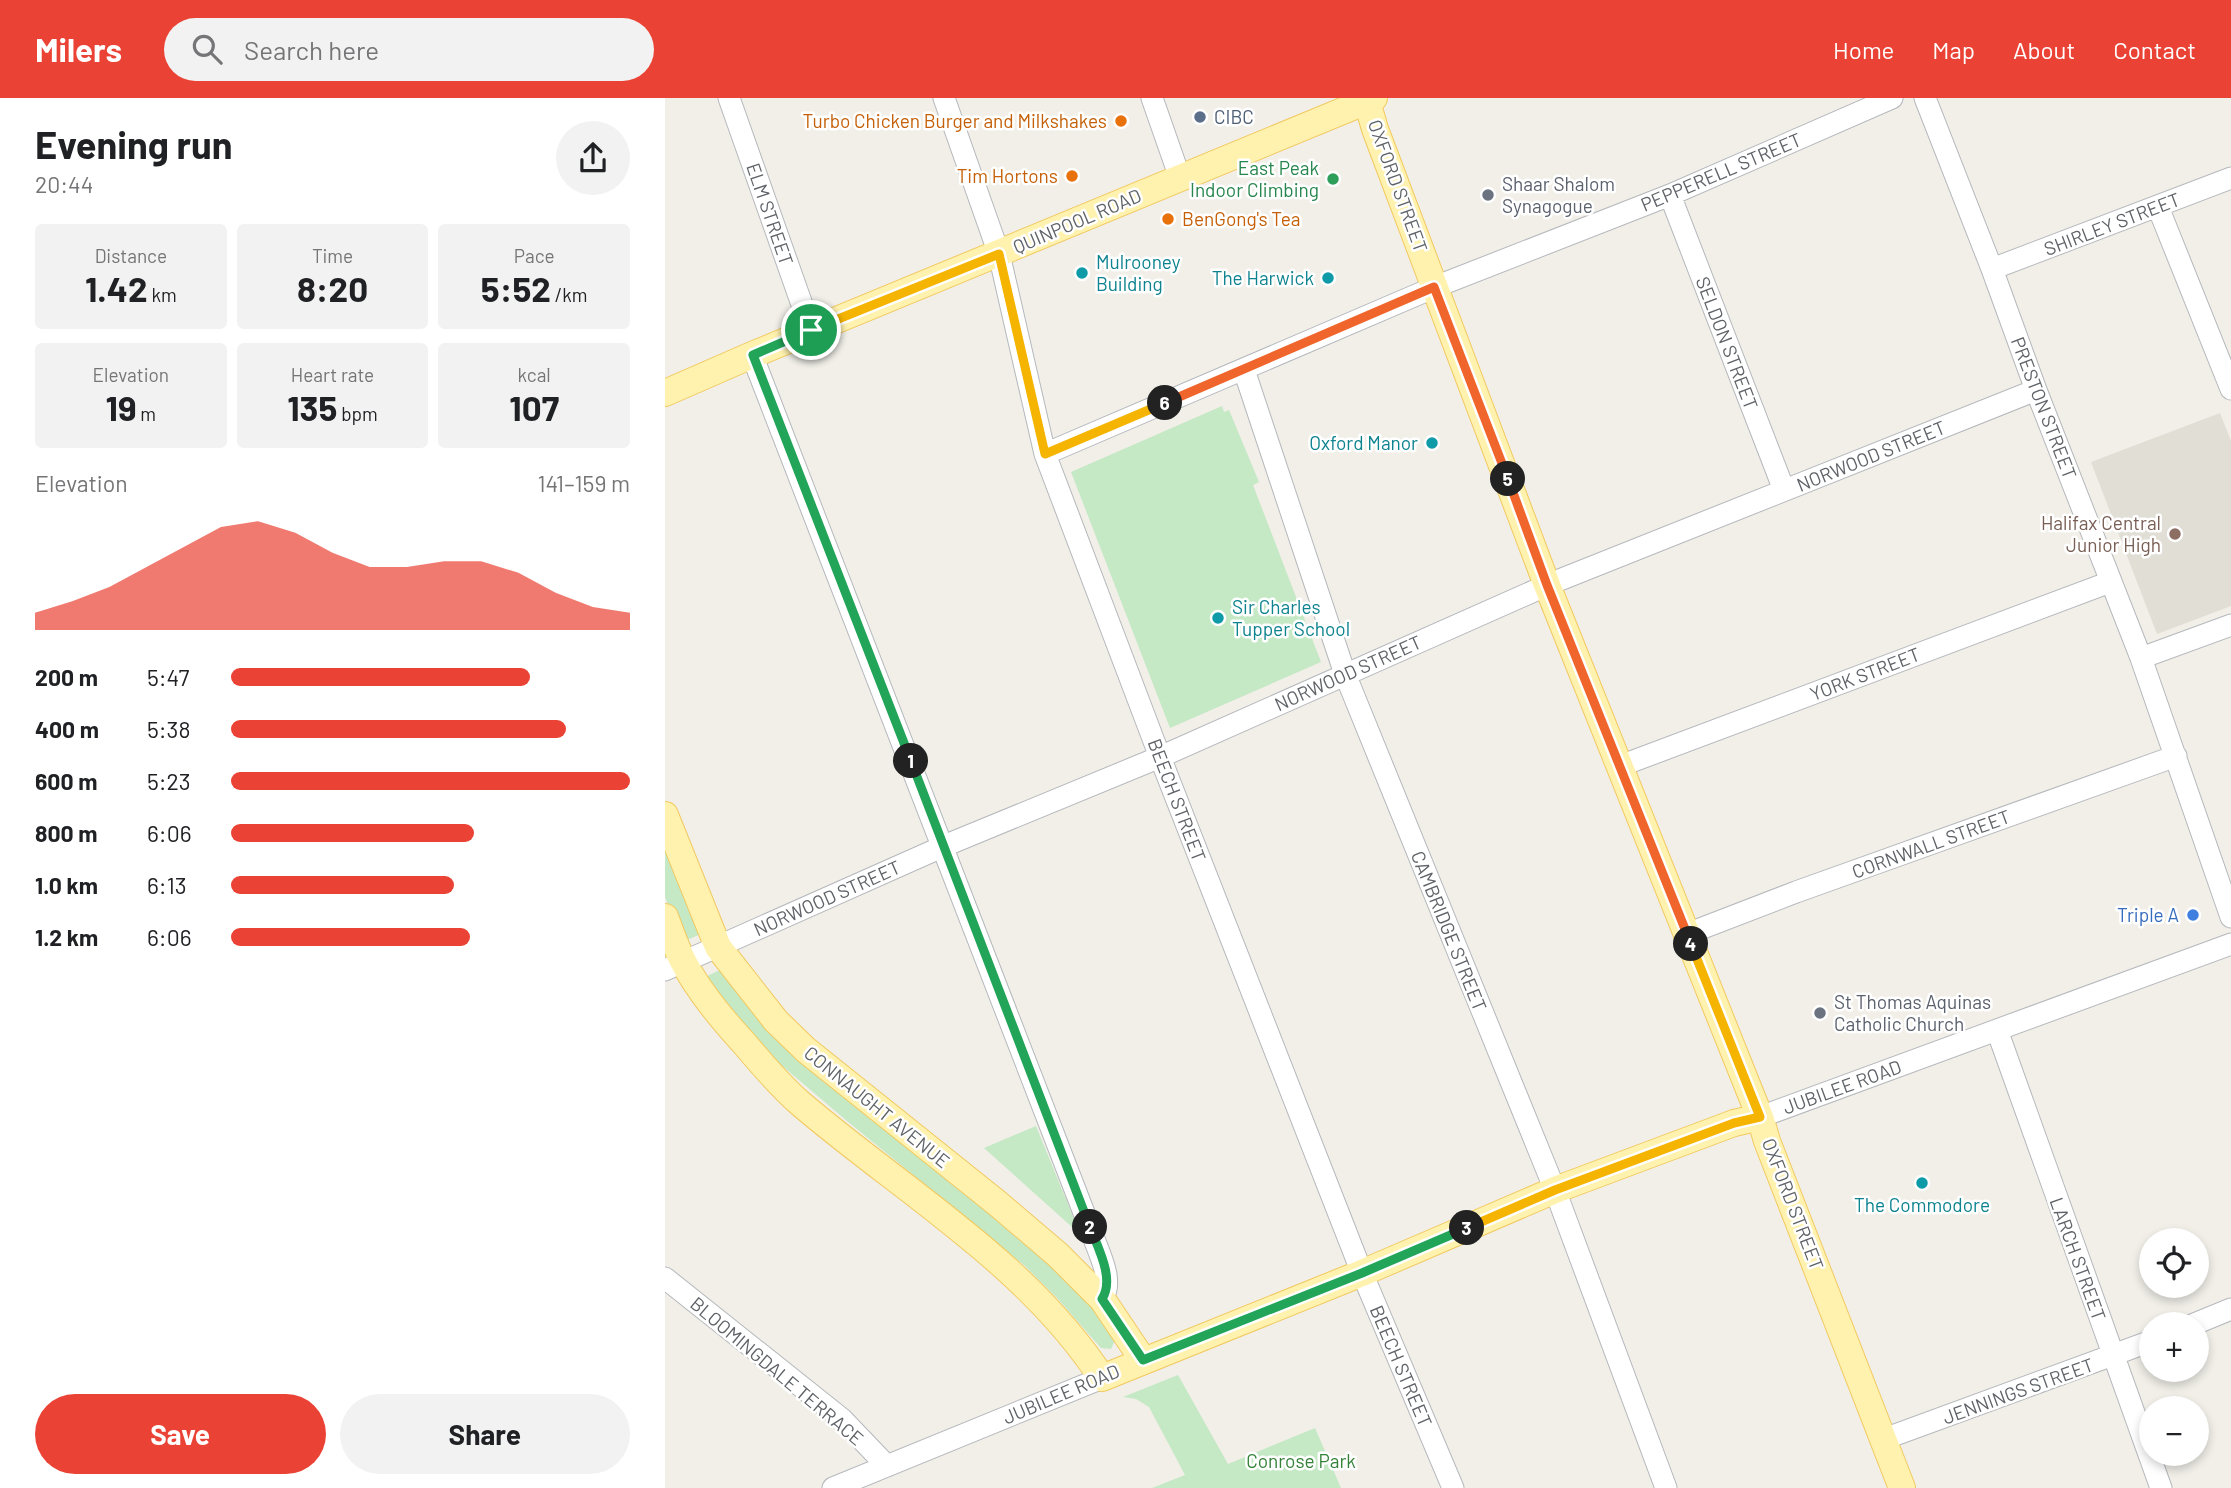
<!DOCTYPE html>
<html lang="en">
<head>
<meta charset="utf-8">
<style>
  :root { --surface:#fff; --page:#f2f2f2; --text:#202124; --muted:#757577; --accent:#ea4335 }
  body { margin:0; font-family:Barlow,sans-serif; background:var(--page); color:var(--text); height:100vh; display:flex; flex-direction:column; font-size:26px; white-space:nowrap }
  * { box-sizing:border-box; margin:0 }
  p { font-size:23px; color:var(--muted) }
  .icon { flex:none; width:38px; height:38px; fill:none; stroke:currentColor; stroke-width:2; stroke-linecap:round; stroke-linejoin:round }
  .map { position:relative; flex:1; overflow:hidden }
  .panel { display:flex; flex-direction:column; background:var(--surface); width:665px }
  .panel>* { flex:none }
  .buttons { position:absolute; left:1474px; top:1130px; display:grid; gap:14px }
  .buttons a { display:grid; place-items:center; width:70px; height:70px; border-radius:50%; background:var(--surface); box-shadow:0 4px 10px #0003; font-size:35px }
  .pin { position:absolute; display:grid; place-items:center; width:60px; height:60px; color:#fff; margin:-30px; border:4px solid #fff; border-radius:50%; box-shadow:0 2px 7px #0007 }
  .km { position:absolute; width:35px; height:35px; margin:-18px; border-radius:50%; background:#222; color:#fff; font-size:19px; line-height:35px; text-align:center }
  .round { display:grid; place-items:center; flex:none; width:74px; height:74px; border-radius:37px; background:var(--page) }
  .headline { display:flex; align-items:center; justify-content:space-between; height:119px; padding:0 35px }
  h1 { font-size:38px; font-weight:700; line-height:52px }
  .metrics { display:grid; grid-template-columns:repeat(3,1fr); gap:10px; height:119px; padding:7px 35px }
  .metrics div { display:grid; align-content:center; border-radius:7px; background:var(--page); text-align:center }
  .metrics b { font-size:35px; font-weight:700 }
  .metrics small { font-size:19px; font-weight:400 }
  .metrics p { font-size:19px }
  .chart { height:196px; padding:14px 35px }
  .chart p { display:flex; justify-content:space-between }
  .chart svg { width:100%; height:126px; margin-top:7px; fill:var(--accent); opacity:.7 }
  .primary-button { display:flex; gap:14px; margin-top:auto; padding:14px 35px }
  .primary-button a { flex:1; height:80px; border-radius:42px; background:var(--accent); color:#fff; font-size:28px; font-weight:700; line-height:80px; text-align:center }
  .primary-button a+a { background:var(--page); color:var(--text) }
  ul { padding:0 35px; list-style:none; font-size:23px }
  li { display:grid; grid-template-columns:112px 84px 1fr; align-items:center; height:52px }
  li i { height:18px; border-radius:9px; background:var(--accent) }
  header { display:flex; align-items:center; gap:42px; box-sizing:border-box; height:98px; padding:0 35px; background:var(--accent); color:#fff }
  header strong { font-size:33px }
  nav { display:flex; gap:38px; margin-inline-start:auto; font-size:24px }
  .search { width:490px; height:63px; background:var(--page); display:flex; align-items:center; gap:18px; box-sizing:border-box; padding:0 24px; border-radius:38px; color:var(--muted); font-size:26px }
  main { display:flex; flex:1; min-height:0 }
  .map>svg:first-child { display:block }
</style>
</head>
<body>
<header>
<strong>Milers</strong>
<div class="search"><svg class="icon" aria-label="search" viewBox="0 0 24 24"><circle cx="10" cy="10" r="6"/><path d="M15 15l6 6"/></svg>Search here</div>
<nav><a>Home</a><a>Map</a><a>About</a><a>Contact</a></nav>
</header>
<main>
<section class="panel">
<div class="headline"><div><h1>Evening run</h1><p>20:44</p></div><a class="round"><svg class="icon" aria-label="share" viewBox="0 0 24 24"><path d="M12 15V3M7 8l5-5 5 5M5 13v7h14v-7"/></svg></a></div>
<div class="metrics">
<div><p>Distance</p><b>1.42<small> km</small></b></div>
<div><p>Time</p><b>8:20</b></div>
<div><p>Pace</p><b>5:52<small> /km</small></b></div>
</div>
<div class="metrics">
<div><p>Elevation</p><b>19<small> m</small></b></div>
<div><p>Heart rate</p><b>135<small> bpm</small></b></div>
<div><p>kcal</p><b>107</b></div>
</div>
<div class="chart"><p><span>Elevation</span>141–159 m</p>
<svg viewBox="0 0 160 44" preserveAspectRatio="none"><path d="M0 44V38L10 34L20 29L30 22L40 15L50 8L60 6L70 10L80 17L90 22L100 22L110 20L120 20L130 24L140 31L150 36L160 38V44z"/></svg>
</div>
<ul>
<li><b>200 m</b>5:47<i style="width:75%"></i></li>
<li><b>400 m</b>5:38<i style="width:84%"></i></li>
<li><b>600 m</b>5:23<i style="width:100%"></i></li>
<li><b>800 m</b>6:06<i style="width:61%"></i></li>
<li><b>1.0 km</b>6:13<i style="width:56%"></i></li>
<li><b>1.2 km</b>6:06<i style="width:60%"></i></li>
</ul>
<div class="primary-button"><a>Save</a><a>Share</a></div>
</section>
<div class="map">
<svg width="1566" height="1390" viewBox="0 0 1566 1390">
  <rect width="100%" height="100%" fill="#f1efe8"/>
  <path fill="#e1ded6" d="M1555 315 1566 343V508L1492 536 1426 364Z"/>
  <path fill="#c5e8c5" d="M557 308 559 314 564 312 594 384 588 387 656 564 505 630 406 374Z
    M0 746 36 836 17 844 0 799Z
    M57 871 302 1095 419 1195 451 1240 446 1251 436 1250 393 1201 360 1168 182 1023 101 954 38 880Z
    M371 1028 416 1138H417L319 1050Z
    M513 1277 563 1366 650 1330 676 1390H487L520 1377 484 1309 471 1301 458 1299Z"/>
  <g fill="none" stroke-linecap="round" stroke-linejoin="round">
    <defs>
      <path id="minor" d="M64 0 146 232
        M279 0 334 156 380 356 495 659 697 1175 788 1390
        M487 0 515 80
        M1260 0 1327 171 1371 292 1476 560 1566 819
        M1005 97 1119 392
        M1493 109 1566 291
        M1327 171 1566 80
        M87 257 428 1138C435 1158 449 1183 437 1201
        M579 272 680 576 890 1092 1001 1390
        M380 356 770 189 1005 97 1227 0
        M1476 560 1566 527
        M955 668 1445 484
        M1022 836 1131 794 1511 658
        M0 872 279 748 495 659 887 485 1371 292
        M1332 932 1496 1390
        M1095 1019 1566 846
        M0 1180 177 1321 222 1368
        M1527 1227 1566 1211
        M1219 1341 1486 1243
        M168 1390 437 1280"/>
      <path id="major" d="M701 0 710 31 882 487 1095 1019 1102 1043 1237 1390
        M0 295 87 257 709 0
        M0 717 53 849 111 923 141 952 332 1105 393 1157 437 1201 478 1262
        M0 819C6 834 11 850 18 863 33 893 56 920 78 944 96 965 115 988 136 1006 239 1094 362 1165 437 1280L697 1175 890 1092 1069 1025 1095 1019"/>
    </defs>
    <use href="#minor" stroke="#b5b8bc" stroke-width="23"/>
    <use href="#major" stroke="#f2c960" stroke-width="28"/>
    <use href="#minor" stroke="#fff" stroke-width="21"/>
    <use href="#major" stroke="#fff2af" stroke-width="26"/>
  </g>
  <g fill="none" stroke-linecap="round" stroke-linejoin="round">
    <defs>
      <path id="split-1" d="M146 232 88 257 246 663"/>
      <path id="split-2" d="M246 663 425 1129"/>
      <path id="split-3" d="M425 1129C433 1150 450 1181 437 1201L478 1262 697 1175 802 1130"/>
      <path id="split-4" d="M802 1130 890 1092 1069 1025 1095 1019 1026 846"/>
      <path id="split-5" d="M843 381 882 487 1026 846"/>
      <path id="split-6" d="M500 305 769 189 843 381"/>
      <path id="split-7" d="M146 232 334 156 380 356 500 305"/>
    </defs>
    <use href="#split-1" stroke="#fff" stroke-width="14"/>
    <use href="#split-2" stroke="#fff" stroke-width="14"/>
    <use href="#split-3" stroke="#fff" stroke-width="14"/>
    <use href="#split-4" stroke="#fff" stroke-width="14"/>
    <use href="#split-5" stroke="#fff" stroke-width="14"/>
    <use href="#split-6" stroke="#fff" stroke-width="14"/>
    <use href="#split-7" stroke="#fff" stroke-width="14"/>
    <use href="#split-1" stroke="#22a559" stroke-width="9"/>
    <use href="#split-2" stroke="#22a559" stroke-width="9"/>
    <use href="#split-3" stroke="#22a559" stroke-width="9"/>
    <use href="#split-4" stroke="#f5b400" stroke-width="9"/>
    <use href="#split-5" stroke="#f0652b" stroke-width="9"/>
    <use href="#split-6" stroke="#f0652b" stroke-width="9"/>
    <use href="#split-7" stroke="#f5b400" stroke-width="9"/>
  </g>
  <circle fill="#5c6f8a" stroke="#fff" stroke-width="2.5" cx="535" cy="19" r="7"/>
  <g fill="#e8710a" stroke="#fff" stroke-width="2.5">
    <circle cx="456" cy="23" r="7"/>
    <circle cx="407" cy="78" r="7"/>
    <circle cx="503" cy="121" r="7"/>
  </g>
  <circle fill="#2e9e5b" stroke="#fff" stroke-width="2.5" cx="668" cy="81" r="7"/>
  <g fill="#6b7280" stroke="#fff" stroke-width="2.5">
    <circle cx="823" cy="97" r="7"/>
    <circle cx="1155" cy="915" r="7"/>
  </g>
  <g fill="#0f9aa8" stroke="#fff" stroke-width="2.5">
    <circle cx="417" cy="175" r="7"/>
    <circle cx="663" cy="180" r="7"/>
    <circle cx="767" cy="345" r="7"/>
    <circle cx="553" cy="520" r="7"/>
    <circle cx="1257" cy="1085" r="7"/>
  </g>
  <circle fill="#8d6e63" stroke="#fff" stroke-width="2.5" cx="1510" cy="436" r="7"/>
  <circle fill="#3f7fe0" stroke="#fff" stroke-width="2.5" cx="1528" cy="817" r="7"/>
  <g text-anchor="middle" stroke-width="5" stroke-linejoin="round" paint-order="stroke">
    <g font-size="19" fill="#4e5e75" stroke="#fff" text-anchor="start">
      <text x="549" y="26">CIBC</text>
    </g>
    <g font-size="19" fill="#c56008" stroke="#fff" text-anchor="end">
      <text x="442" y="30">Turbo Chicken Burger and Milkshakes</text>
      <text x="393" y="85">Tim Hortons</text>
      <text x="517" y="128" text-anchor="start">BenGong's Tea</text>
    </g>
    <g font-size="19" fill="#27864d" stroke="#fff" text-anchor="end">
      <text x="654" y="77">East Peak<tspan x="654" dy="22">Indoor Climbing</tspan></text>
    </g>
    <g font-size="19" fill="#5f6368" stroke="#fff">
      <text transform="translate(1056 74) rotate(-23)" y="7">PEPPERELL STREET</text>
      <text transform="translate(733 88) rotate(70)" y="7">OXFORD STREET</text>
      <text transform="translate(105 116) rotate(71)" y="7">ELM STREET</text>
      <text transform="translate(412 123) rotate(-23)" y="7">QUINPOOL ROAD</text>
      <text transform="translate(1447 126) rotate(-21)" y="7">SHIRLEY STREET</text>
      <text transform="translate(1062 245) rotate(69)" y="7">SELDON STREET</text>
      <text transform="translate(1379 310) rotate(69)" y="7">PRESTON STREET</text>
      <text transform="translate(1206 358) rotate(-22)" y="7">NORWOOD STREET</text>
      <text transform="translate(683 575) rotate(-24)" y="7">NORWOOD STREET</text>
      <text transform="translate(1200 576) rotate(-21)" y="7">YORK STREET</text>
      <text transform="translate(512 702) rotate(69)" y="7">BEECH STREET</text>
      <text transform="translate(1266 746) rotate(-20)" y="7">CORNWALL STREET</text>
      <text transform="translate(162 800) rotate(-24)" y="7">NORWOOD STREET</text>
      <text transform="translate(784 833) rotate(68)" y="7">CAMBRIDGE STREET</text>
      <text transform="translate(1177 989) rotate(-20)" y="7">JUBILEE ROAD</text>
      <text transform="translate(212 1009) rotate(39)" y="7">CONNAUGHT AVENUE</text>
      <text transform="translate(1128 1106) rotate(69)" y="7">OXFORD STREET</text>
      <text transform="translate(1413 1161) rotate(70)" y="7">LARCH STREET</text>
      <text transform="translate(736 1268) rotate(67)" y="7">BEECH STREET</text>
      <text transform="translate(112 1273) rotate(40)" y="7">BLOOMINGDALE TERRACE</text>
      <text transform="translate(1353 1293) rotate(-20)" y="7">JENNINGS STREET</text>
      <text transform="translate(396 1296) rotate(-23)" y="7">JUBILEE ROAD</text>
    </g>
    <g font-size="19" fill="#5b616d" stroke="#fff" text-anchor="start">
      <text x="837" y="93">Shaar Shalom<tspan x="837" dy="22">Synagogue</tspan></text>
      <text x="1169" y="911">St Thomas Aquinas<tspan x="1169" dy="22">Catholic Church</tspan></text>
    </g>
    <g font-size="19" fill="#0d838f" stroke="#fff" text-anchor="start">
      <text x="431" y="171">Mulrooney<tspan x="431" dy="22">Building</tspan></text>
      <text x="649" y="187" text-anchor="end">The Harwick</text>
      <text x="753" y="352" text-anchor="end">Oxford Manor</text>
      <text x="567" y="516">Sir Charles<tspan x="567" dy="22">Tupper School</tspan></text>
      <text x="1257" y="1114" text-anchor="middle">The Commodore</text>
    </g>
    <g font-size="19" fill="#785e54" stroke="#fff" text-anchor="end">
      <text x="1496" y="432">Halifax Central<tspan x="1496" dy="22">Junior High</tspan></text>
    </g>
    <g font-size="19" fill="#366cbe" stroke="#fff" text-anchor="end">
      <text x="1514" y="824">Triple A</text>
    </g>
    <g font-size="19" fill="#348238" stroke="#fff">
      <text x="636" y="1370">Conrose Park</text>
    </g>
  </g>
</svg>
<div class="buttons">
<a><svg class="icon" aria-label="locate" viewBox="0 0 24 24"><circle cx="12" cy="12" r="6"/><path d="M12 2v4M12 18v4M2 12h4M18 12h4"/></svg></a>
<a>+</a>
<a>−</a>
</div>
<div class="pin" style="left:146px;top:232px;background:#1e9e55"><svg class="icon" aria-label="arrive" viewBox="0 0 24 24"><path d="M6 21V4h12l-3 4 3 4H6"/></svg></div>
<b class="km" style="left:246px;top:663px">1</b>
<b class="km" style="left:425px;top:1129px">2</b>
<b class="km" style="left:802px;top:1130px">3</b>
<b class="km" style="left:1026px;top:846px">4</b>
<b class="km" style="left:843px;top:381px">5</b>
<b class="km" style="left:500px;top:305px">6</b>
</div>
</main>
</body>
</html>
